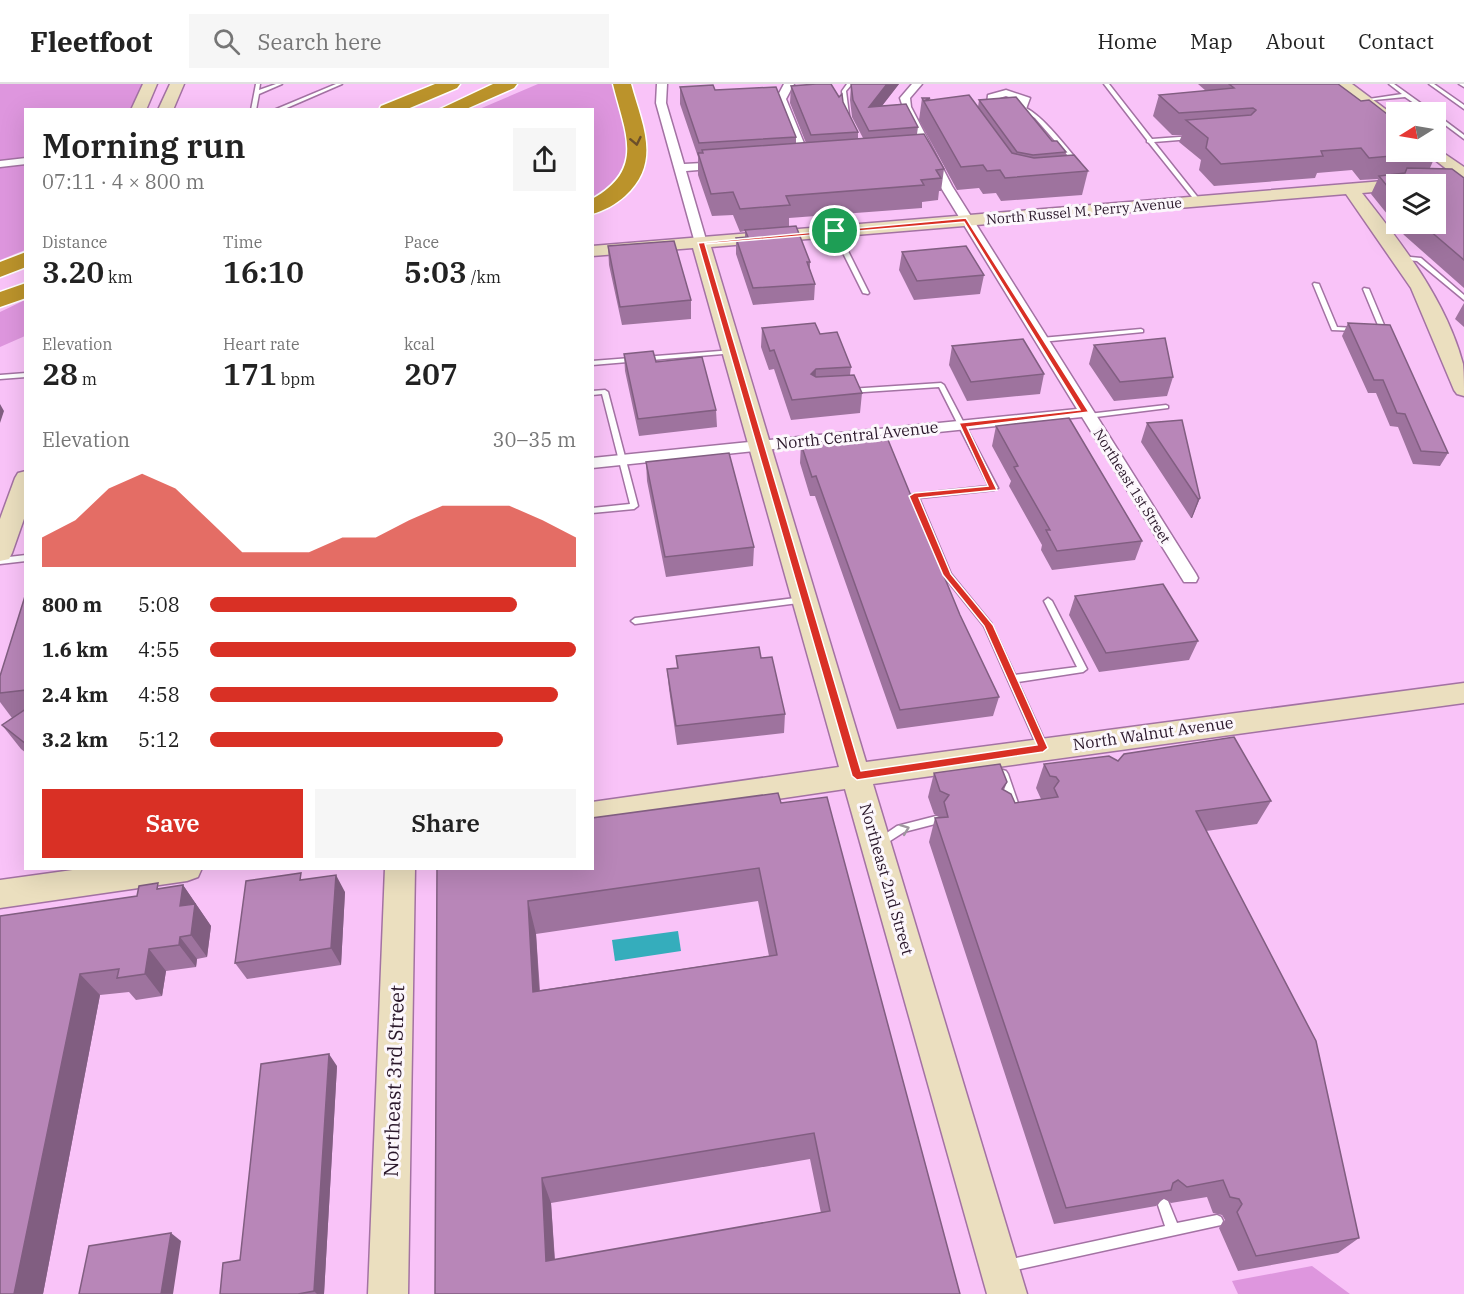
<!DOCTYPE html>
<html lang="en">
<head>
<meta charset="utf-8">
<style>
  :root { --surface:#fff; --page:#f6f6f6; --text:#222; --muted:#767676; --line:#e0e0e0; --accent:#d93025 }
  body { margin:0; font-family:"IBM Plex Serif",serif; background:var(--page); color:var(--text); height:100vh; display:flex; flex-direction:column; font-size:22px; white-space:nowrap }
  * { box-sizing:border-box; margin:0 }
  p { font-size:20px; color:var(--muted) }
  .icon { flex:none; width:33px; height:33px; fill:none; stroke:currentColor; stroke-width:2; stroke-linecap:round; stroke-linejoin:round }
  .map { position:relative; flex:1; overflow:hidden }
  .side { position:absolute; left:24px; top:24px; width:570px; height:762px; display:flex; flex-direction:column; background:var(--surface); border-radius:0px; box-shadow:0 6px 24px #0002 }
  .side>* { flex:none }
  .needle { width:39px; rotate:259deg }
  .tools { position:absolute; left:1386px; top:18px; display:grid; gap:12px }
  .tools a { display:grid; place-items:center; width:60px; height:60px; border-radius:0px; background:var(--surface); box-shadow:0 6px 24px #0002; font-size:30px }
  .pin { position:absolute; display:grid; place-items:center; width:51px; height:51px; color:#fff; margin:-26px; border:3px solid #fff; border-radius:50%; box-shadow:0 2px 6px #0007 }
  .round { display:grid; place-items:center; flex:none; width:63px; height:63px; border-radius:0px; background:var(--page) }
  .summary { display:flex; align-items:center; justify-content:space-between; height:102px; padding:0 18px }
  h1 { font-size:33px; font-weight:600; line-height:45px }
  .stats { display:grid; grid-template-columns:repeat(3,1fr); gap:9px; height:102px; padding:6px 18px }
  .stats div { display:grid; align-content:center }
  .stats b { font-size:30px; font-weight:600 }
  .stats small { font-size:16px; font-weight:400 }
  .stats p { font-size:16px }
  .chart { height:168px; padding:12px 18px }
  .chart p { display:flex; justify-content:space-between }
  .chart svg { width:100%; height:108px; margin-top:6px; fill:var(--accent); opacity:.7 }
  .cta { display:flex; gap:12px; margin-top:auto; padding:12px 18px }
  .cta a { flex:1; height:69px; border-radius:0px; background:var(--accent); color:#fff; font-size:24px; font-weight:600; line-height:69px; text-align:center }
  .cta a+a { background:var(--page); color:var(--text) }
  ul { padding:0 18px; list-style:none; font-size:20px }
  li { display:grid; grid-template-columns:96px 72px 1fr; align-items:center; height:45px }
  li i { height:15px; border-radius:8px; background:var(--accent) }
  header { display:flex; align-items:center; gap:36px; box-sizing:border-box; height:84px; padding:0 30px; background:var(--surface); border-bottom:2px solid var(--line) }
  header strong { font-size:28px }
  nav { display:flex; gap:33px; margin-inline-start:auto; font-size:21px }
  .search { width:420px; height:54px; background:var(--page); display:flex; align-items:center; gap:15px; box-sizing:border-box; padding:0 21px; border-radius:0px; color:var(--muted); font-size:22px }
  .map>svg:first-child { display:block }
</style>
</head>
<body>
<header>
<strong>Fleetfoot</strong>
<div class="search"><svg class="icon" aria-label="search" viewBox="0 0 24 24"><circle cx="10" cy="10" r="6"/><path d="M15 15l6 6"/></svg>Search here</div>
<nav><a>Home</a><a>Map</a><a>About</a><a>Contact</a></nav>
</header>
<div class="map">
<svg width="1464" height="1210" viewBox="0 0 1464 1210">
  <rect width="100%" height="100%" fill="#f9c3f8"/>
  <path fill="#de96de" d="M0 0H143L130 25 26 26 25 166 0 176Z
    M538 0H613L630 66 627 91 593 119 592 26H477Z
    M25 216V252L0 263V228Z
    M1312 1182 1350 1210H1238L1232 1197Z"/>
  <path fill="#35adbc" d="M678 847 681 867 615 877 612 856Z"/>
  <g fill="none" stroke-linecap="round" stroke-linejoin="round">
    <defs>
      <path id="lane" d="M256 0H260L259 6 276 0H282L259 10 256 26H251Z
        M336 0H342L282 26H274Z
        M847 0H852L846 7 849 31 846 33 843 31 842 7Z
        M1104 0H1109L1152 55 1193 52 1194 53 1191 55 1154 58 1200 116V118H1196L1149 59 1147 58V56Z
        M1389 0H1394L1433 28H1427L1405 13 1364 17 1362 16 1402 10Z
        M1429 0H1434L1464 21V25Z
        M1459 0H1464V3Z
        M1020 22C1038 25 1066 63 1079 78V80H1075L1035 34 1020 24Z
        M1436 30 1464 51V55L1436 34Z
        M835 145 838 147 869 209 868 210 863 209 832 147Z
        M1400 172 1421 174 1464 211V216L1417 177 1398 175V173Z
        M1314 199 1319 200 1337 243 1355 244 1357 245V247L1332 246 1313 200Z
        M1364 204 1369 205 1387 248 1386 249 1381 250 1378 248 1380 246 1363 205Z
        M1141 245 1143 246V248L1041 258 1038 256 1041 254Z
        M733 266 736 268 735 269 592 281V277Z
        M26 289V293L0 295V291Z
        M941 299 944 301 998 404 994 406 919 414 951 490 991 539 1015 591 1077 583 1044 517 1048 514 1052 517 1087 585 1083 588 1018 598 1048 664 1046 667H1040L1038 664 984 542 943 491 910 412 914 410 989 402 939 303 849 309 846 307 849 305Z
        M605 306 608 308 638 422 634 425 592 429V424L630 420 602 310 592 311V307Z
        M1166 321 1168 322V324L1088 334 1084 332 1088 330Z
        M26 471V477L0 480V474Z
        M803 513 806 514 807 516 806 518 635 540 631 537 635 534Z
        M1003 686 1006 687 1008 690 1018 719 1016 722 1013 723 1010 722 1008 719 998 690 1000 687Z
        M936 732 939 733 941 736 939 739 904 748 879 764 875 763 874 760 875 757 897 742Z
        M1164 1115 1168 1117 1177 1139 1217 1131 1221 1133 1223 1137 1221 1141 1007 1188 1002 1187 1001 1182 1002 1177 1007 1176 1165 1142 1158 1121 1160 1117Z"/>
      <path id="street" d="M657 0H667L666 19 684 80 722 78 727 81 722 84 686 87 707 159 705 162 695 159 656 19Z
        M784 0H794L786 15 810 74 809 76 800 74 778 23 776 15Z
        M912 0H922L910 14 911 23 952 102 1196 490 1198 494 1196 498H1184L1082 333 592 384V374L1077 325 940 102 910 45 900 14Z
        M1006 6 1030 14 1026 25 999 27 987 21 988 11ZM1006 12 1020 17 1019 20 1003 21 996 18V15Z
        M26 74V80L0 83V77Z"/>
      <path id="secondary" d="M143 0H157L146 26H131Z
        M170 0H184L173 26H158Z
        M1336 0H1352L1396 33V44L1391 43Z
        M1436 64 1464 83V96L1458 94 1425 68H1436Z
        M1396 96 1404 100H1396V106L1362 109C1402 160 1446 216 1463 280 1464 290 1464 302 1464 312L1457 310 1454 306 1411 204 1346 110 711 163 866 678 1464 599V619L873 700 1027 1210H987L845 705 592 742V718L839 683 693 164 592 172V162Z
        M26 387V429L12 469 9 475 0 477V435L15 394 18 389Z
        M87 784H202L198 793 187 797 0 824V796Z
        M385 784H415L408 1210H368Z"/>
      <path id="highway" d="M435 0H460L457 4 405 26H379L381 22Z
        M493 0H517L514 4 464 26H438Z
        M613 0H631C642 41 662 78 625 112 616 120 604 127 592 130V115C646 85 625 49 613 0Z
        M26 168V183L0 193V178Z
        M26 199V214L0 223V208Z"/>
    </defs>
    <use href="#lane" stroke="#a372a3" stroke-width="3"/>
    <use href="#street" stroke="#a372a3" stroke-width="3"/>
    <use href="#secondary" stroke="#a372a3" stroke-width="3"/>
    <use href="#highway" stroke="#fff" stroke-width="3"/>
    <use href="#lane" fill="#fff" fill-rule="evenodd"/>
    <use href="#street" fill="#fff" fill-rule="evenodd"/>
    <use href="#secondary" fill="#ebdfbf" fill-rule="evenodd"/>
    <use href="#highway" fill="#bb932b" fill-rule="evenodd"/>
  </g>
  <path fill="#9e739e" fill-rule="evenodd" d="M851 0H899L882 22 918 43 917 50 944 85 941 107H939L938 116 922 118V124L789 134V143L810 178V186L815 200 814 216 753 221 736 170V154L745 153V147L740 148 733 131 712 132 698 91V73L680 20V3L715 6 796 53V59H806L790 19 791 2 839 13 843 18 858 48V55L863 54 852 33 850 16Z
    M1198 0H1338L1361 17 1437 68 1430 84 1464 94V204L1404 151 1371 110 1378 95 1360 96 1352 86 1317 89 1315 94 1214 102 1199 86 1201 76 1179 58 1182 51H1172L1153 32 1159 11 1206 7ZM1396 100 1436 140H1396Z
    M922 14 978 23 979 16 1052 57 1066 68 1065 71 1088 87 1082 111 1001 117 996 109 983 110 979 104 957 106 919 36Z
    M608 162 691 216V235L622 241 609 181Z
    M902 168 984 191 980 210 914 216 899 186Z
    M1464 219V243L1455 235Z
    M1348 239 1448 369 1440 382 1413 380 1398 343 1390 342 1376 309H1368L1342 252Z
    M762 244 820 250 851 283 850 291 862 309 860 329 791 336 774 285 769 286 761 263Z
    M1094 261 1173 293 1167 312 1114 317 1089 280Z
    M952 262 1044 290 1040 310 967 317 949 281Z
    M624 270 716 326 717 343 639 352 625 287Z
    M1147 339 1200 414 1192 434H1191L1141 358Z
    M996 342 1142 457 1135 476 1052 486 1041 466 1042 461 1009 402 1011 397 992 362Z
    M801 360 999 613 993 632 897 645 815 412H810L800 379Z
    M646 378 754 463 753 482 666 493 647 397Z
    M26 509V669L21 665 2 641 12 634 0 618V592Z
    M1075 512 1198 557 1189 576 1099 588 1069 531Z
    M676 572 761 574 785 630 784 649 677 661 669 605 667 585H677Z
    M1118 677 1271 717 1257 740 1206 747 1359 1154 1338 1169 1238 1187 1219 1144 1225 1136 1222 1131 1213 1129 1207 1113 1171 1119 1164 1114 1156 1122 1054 1140 929 758 935 734 940 733 934 730 928 713 934 689 1007 698 1004 706 1015 719 1041 715 1036 704 1044 680Z
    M781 719 960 1210H435L437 784ZM758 817 769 872 540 906 536 850ZM810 1075 821 1129 555 1176 551 1119Z
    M304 795 345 808 341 881 247 895 235 879Z
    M183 801 211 842 207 873 197 875 196 883 166 887 162 912 136 916 129 908 100 911 43 1210H0V832L137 812 162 804Z
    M337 982 324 1210H220L240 1176Z"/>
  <path fill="#815e81" d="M887 0H899L881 23H869Z
    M816 285 815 304 811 290Z
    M0 320 4 327 0 339Z
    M1200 414 1192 434H1191L1198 415Z
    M336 791 345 808 341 881 331 864Z
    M183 801 211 842 207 873 191 851 180 822Z
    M528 817 536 850 541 938 533 908Z
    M180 853 197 875 196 883 179 861Z
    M149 865 166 887 162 912 145 890Z
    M80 890 100 911 43 1210H14Z
    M329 970 337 982 324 1210H317L314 1207Z
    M542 1094 551 1119 556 1198 546 1177Z
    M171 1149 181 1157 173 1210H161Z"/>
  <path fill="#b886b8" stroke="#815e81" stroke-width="1.5" fill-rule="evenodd" d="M816 0H831L839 13 842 10 843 18 858 48 811 51 791 2Z
    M851 0H887L869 23 906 20 918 43 869 47 853 16Z
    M1229 0H1338L1361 17 1369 16 1396 37V68L1436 67 1437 68 1369 74 1361 64 1321 67 1323 72 1221 80 1206 64 1208 54 1186 36 1251 31 1256 26 1253 24 1179 29 1159 11 1234 4Z
    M713 1 715 6 776 3 796 53 699 59 680 3Z
    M969 11 1012 69 1034 74 1074 71 1088 87 1005 94 1000 86 987 87 983 81 961 83 922 14H930L924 17Z
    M1016 13 1052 57H1057L1066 68 1033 71 1017 68 979 16Z
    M924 50 944 85 936 86 941 94 921 96 924 101 786 112 790 121 740 125 733 108 711 110 698 69H703L702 66Z
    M1407 84 1452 85 1464 94V176L1422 140H1436V100H1396V113L1379 92 1405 89Z
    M796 142 810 178H807L815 200 753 204 736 154 748 153 745 146Z
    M674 157 691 216 620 223 608 162Z
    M966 162 984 191 917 197 902 168Z
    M815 239 820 250 837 248 851 283 816 285 811 290 816 293 854 291 862 309 792 316 774 266 770 267 762 244Z
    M1348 239 1390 241 1448 369 1421 367 1405 330 1397 329 1383 296H1374Z
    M1165 254 1173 293 1120 298 1094 261Z
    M1023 255 1044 290 971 298 952 262Z
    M653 267 656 278 702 273 716 326 638 335 624 270Z
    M1069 334 1142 457 1057 467 1046 446H1050L1014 383 1018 382 996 342Z
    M1182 336 1200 414 1198 415 1147 339Z
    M886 351 960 531 999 613 900 626 816 392 812 393 801 360Z
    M729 369 754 463 665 473 646 378Z
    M1163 500 1198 557 1106 569 1075 512Z
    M26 509V606L0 609V592Z
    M759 563 761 574 772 573 785 630 676 642 667 585 678 584 676 572Z
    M26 625V660L2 641Z
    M1234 653 1271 717 1196 727 1316 957 1359 1154 1256 1172 1237 1128 1242 1120 1239 1115 1230 1113 1223 1096 1187 1103 1178 1096 1173 1099 1171 1106 1066 1124 935 734 948 733 944 718 949 711 940 707 934 689 1000 680 1007 698 1002 705 1011 710 1015 719 1058 713 1054 704 1059 697 1056 693 1050 692 1044 680 1109 672 1118 677 1124 670Z
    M778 709 781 719 827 713 960 1210H435L437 784H592V734ZM759 784 777 871 533 908 528 817ZM814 1049 830 1127 546 1177 542 1094Z
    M301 789 300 796 336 791 331 864 235 879 246 797Z
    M158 799 157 805 183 801 180 822 195 820 191 851 180 853 179 861 149 865 145 890 117 894 119 885 80 890 14 1210H0V832L137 812 139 802Z
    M329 970 314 1207 298 1210H220L223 1179 240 1176 261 980Z
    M171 1149 161 1210H79L89 1162Z"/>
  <defs><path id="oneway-chevron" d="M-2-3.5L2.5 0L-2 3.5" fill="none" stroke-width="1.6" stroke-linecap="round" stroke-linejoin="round" transform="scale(1.5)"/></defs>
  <use stroke="#6b4f2a" href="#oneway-chevron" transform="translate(636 57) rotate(78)"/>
  <use stroke="#9f979f" href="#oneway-chevron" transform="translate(905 745) rotate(-21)"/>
  <path fill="#d93025" stroke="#fff" stroke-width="1.5" fill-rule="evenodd" d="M966 134 1089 328 967 343 997 406 919 414 951 490 993 541 1048 664 1043 668 857 696 852 692 698 159ZM964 138 1080 326 959 339 988 402 914 409 909 412 943 491 984 542 1037 661 861 687 705 160Z"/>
  <g text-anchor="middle" stroke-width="6" stroke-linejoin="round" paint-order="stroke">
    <g font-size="14" fill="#2a172a" stroke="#fcf7fc">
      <text transform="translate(1084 127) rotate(-5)" y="5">North Russel M. Perry Avenue</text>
      <text transform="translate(1132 402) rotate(58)" y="5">Northeast 1st Street</text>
    </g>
    <g font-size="16" fill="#2a172a" stroke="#fcf7fc">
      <text transform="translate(857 351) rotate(-6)" y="6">North Central Avenue</text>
      <text transform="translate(1153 649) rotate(-8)" y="6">North Walnut Avenue</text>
      <text transform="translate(887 795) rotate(74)" y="6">Northeast 2nd Street</text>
    </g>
    <g font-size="20" fill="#2a172a" stroke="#fcf7fc">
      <text transform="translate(394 997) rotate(-88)" y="7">Northeast 3rd Street</text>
    </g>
  </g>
</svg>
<div class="tools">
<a><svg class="needle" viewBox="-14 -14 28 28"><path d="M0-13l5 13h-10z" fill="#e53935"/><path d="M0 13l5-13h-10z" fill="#767676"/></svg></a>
<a><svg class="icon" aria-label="layers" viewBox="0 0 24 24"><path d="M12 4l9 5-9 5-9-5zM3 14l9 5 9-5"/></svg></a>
</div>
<div class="pin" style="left:835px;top:147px;background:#1e9e55"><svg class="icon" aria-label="arrive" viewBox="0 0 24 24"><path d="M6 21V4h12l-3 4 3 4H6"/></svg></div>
<section class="side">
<div class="summary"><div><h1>Morning run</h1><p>07:11 · 4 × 800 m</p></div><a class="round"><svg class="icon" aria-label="share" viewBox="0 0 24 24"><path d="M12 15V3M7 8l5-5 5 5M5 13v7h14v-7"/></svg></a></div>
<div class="stats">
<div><p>Distance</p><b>3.20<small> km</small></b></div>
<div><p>Time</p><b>16:10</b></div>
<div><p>Pace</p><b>5:03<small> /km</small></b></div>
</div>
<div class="stats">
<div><p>Elevation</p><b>28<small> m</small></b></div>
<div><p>Heart rate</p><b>171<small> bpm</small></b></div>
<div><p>kcal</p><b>207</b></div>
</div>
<div class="chart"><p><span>Elevation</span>30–35 m</p>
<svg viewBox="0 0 160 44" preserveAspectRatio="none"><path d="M0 44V32L10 25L20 12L30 6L40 12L50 25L60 38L70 38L80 38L90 32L100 32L110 25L120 19L130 19L140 19L150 25L160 32V44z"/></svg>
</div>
<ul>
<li><b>800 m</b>5:08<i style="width:84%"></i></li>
<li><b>1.6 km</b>4:55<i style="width:100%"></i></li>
<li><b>2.4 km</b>4:58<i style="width:95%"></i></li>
<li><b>3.2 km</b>5:12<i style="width:80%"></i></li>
</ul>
<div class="cta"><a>Save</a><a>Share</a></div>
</section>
</div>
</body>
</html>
